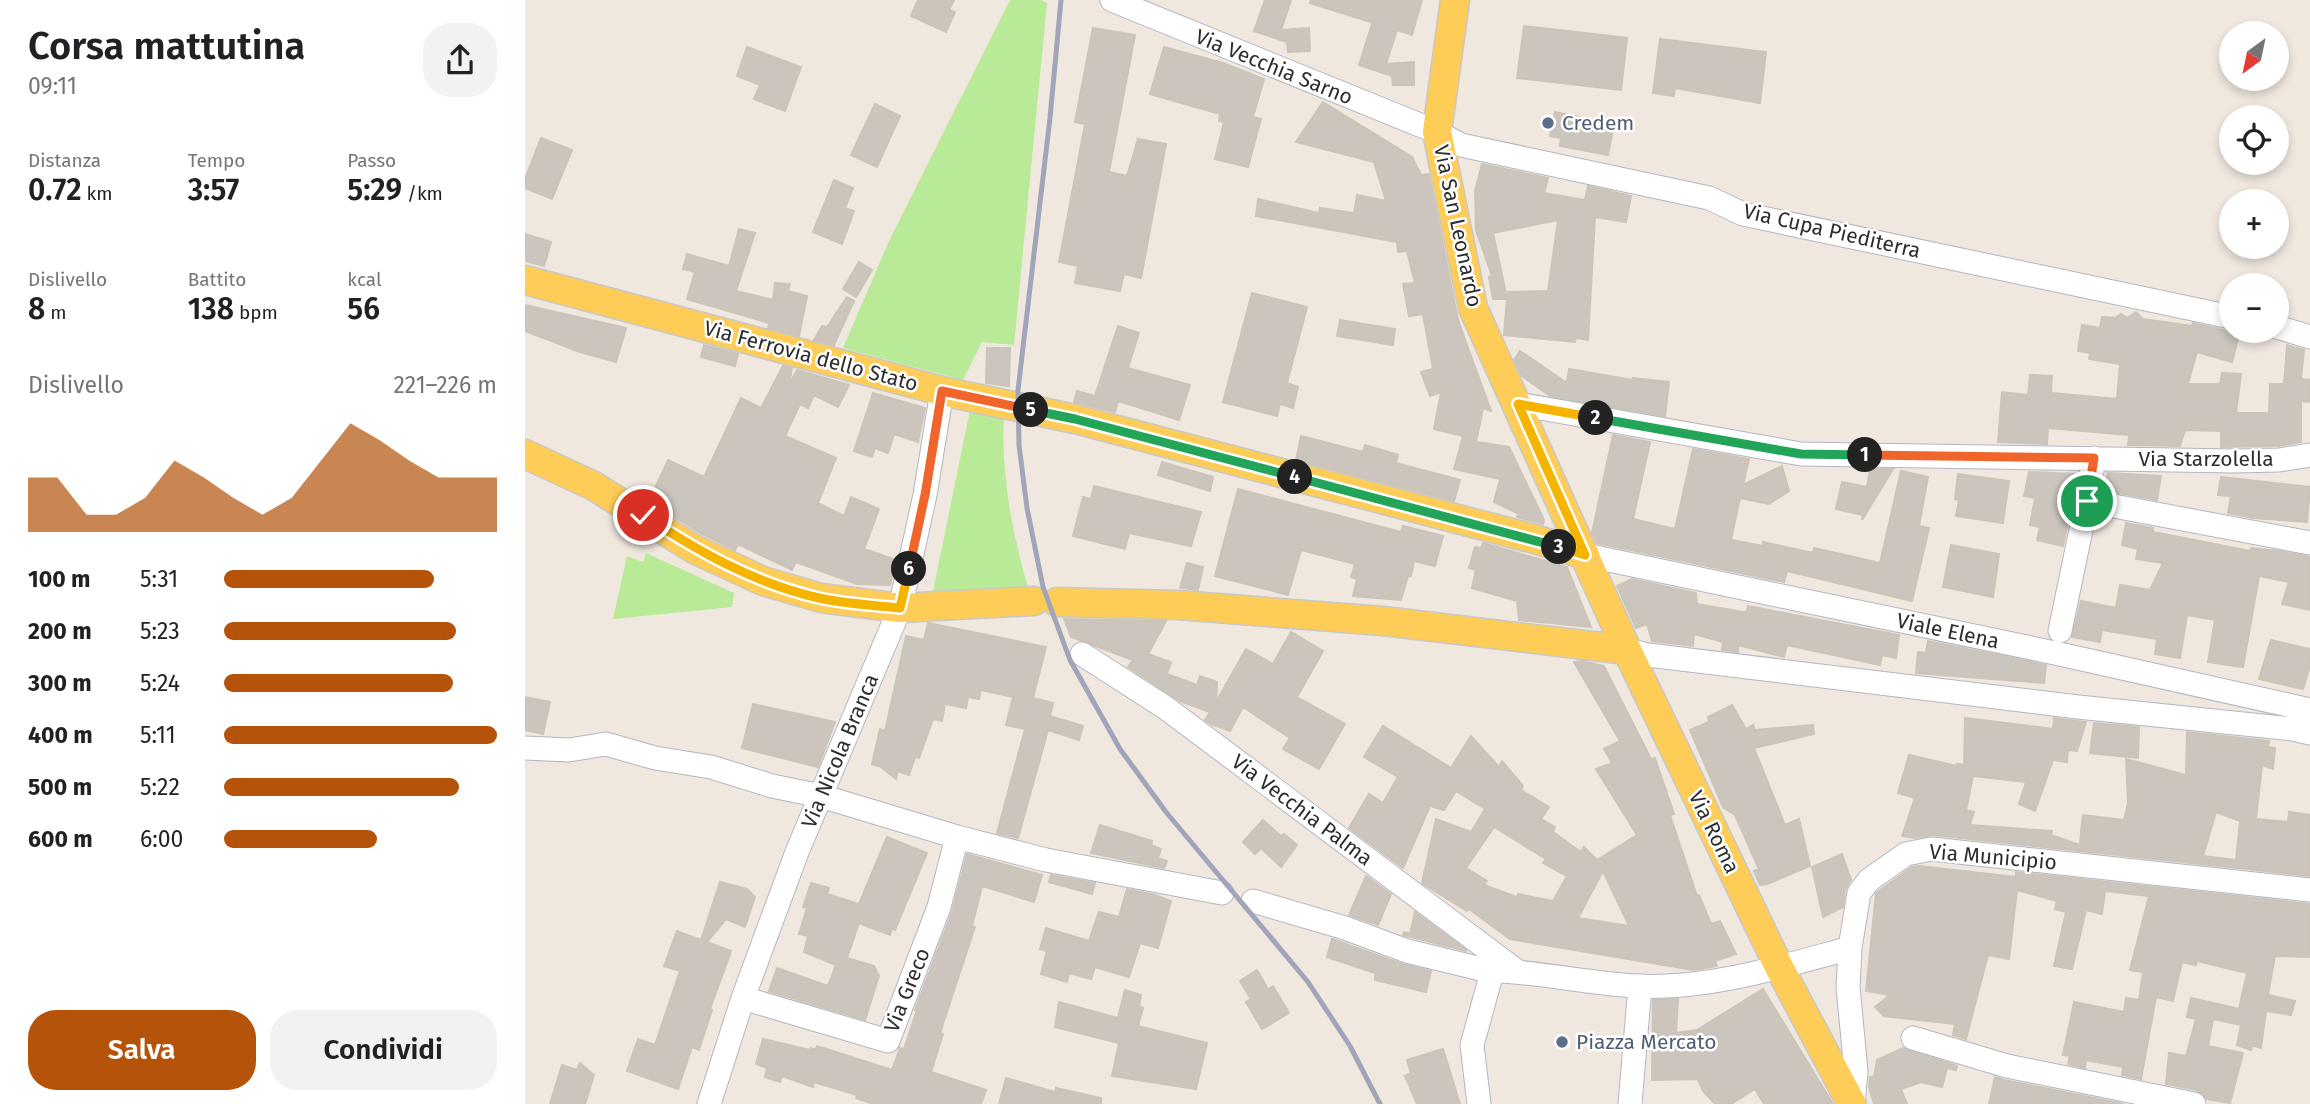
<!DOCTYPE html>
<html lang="it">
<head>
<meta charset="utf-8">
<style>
  :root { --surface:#fff; --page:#f2f2f2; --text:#202124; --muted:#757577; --accent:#b45309 }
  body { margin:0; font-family:"Fira Sans",sans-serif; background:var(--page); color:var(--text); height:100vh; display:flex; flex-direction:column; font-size:26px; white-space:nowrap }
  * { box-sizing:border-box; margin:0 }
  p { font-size:23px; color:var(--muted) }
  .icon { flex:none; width:38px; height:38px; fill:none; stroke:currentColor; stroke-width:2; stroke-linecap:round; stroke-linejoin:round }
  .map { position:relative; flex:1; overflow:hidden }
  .side { display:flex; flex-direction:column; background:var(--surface); width:525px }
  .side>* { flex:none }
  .needle { width:46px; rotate:213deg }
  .buttons { position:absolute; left:1694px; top:21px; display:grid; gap:14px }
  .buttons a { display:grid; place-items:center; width:70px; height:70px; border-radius:50%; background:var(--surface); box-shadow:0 4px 10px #0003; font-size:35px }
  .pin { position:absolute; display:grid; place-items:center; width:60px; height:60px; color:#fff; margin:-30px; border:4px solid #fff; border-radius:50%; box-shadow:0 2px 7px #0007 }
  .km { position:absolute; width:35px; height:35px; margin:-18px; border-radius:50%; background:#222; color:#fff; font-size:19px; line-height:35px; text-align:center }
  .round { display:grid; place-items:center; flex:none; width:74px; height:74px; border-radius:28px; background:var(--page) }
  .head { display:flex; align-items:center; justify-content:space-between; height:119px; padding:0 28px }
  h1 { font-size:38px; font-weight:600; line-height:52px }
  .stats { display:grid; grid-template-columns:repeat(3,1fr); gap:10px; height:119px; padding:7px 28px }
  .stats div { display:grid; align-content:center }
  .stats b { font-size:30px; font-weight:600 }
  .stats small { font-size:19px; font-weight:400 }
  .stats p { font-size:19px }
  .chart { height:196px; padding:14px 28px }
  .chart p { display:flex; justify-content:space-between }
  .chart svg { width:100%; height:126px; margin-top:7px; fill:var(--accent); opacity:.7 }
  .primary-button { display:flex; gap:14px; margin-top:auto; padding:14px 28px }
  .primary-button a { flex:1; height:80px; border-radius:28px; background:var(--accent); color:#fff; font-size:28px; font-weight:600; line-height:80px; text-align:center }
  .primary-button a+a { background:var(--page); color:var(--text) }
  ul { padding:0 28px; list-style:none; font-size:23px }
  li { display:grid; grid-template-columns:112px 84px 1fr; align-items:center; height:52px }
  li i { height:18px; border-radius:9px; background:var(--accent) }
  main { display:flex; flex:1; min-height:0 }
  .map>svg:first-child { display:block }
</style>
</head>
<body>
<main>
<section class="side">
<div class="head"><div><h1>Corsa mattutina</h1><p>09:11</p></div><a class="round"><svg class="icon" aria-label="share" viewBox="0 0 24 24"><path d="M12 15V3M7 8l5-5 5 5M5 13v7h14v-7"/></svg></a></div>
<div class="stats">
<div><p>Distanza</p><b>0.72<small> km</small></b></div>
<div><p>Tempo</p><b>3:57</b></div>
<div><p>Passo</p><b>5:29<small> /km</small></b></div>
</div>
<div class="stats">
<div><p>Dislivello</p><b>8<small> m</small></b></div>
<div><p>Battito</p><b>138<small> bpm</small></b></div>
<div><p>kcal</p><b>56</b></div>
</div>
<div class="chart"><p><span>Dislivello</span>221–226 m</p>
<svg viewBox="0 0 160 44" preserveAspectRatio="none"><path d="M0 44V25L10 25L20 38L30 38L40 32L50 19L60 25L70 32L80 38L90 32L100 19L110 6L120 12L130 19L140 25L150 25L160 25V44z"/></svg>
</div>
<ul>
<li><b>100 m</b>5:31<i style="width:77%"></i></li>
<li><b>200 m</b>5:23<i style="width:85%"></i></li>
<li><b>300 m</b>5:24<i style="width:84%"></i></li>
<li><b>400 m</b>5:11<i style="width:100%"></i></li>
<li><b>500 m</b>5:22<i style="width:86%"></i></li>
<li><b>600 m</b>6:00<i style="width:56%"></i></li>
</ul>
<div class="primary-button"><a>Salva</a><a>Condividi</a></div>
</section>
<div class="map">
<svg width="1785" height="1104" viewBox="0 0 1785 1104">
  <rect width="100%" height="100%" fill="#f0e8df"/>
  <path fill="#b8ea97" d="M485 0H516L522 3 489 345 457 342 438 380 318 348 364 241Z
    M445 410 479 416C476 476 487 531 503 588L408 591Z
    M121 553 209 593 207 607 88 619 102 556 118 562Z"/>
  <path fill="#cbc5be" stroke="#ccc4b8" stroke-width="2" fill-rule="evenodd" d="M393 0H429L424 10 430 12 421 32 386 16Z
    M740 0H766L756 30 784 28 785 51 763 52 762 42 729 31Z
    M786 0H897L887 35 872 30 861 64 889 62V85H868L867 76 834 65 847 24H852L785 3Z
    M999 26 1102 38 1096 90 992 78Z
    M568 28 610 35 584 172 602 176 613 139 641 144 616 278 599 274 595 291 550 283 553 266 534 262 560 124 550 122Z
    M1135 39 1241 52 1235 103 1150 88 1149 96 1128 93Z
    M222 47 276 67 260 111 229 99 235 85 212 76Z
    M639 47 698 63 739 79 728 117 736 119 723 167 690 159 699 122 694 121 695 114 625 94Z
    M798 102 887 157 896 175 904 174 933 320 966 411 958 408 951 442 984 447 1019 520 1018 524 992 517 994 514 969 502 975 479 929 469 938 436 909 429 916 392 905 396 896 372 908 369 898 314 884 316 878 284 890 283 882 251 873 252 872 242 731 216 733 199 794 213 795 208 829 213 832 195 861 201 849 162 771 142Z
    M350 104 375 116 352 167 326 155Z
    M1030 112 1089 124 1083 155 1035 146 1036 138 1025 136Z
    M16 138 47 150 27 199 0 188V179Z
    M957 164 1023 178 1019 193 1060 200 1063 186 1106 196 1101 222 1070 217 1063 340 1051 338 1050 342 979 335 982 299H968L964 277 967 276 951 230 950 191ZM1033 220 1023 291 983 292 982 298 968 233Z
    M309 180 328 188 320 208 329 211 317 244 288 232Z
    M214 229 230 233 211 291 248 300 250 283 265 284 263 291 282 296 274 336 243 328 244 323 162 299 170 272 158 269 162 254 204 266Z
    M0 234 26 242 19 266 0 261Z
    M334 262 347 270 331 297 318 289Z
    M727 293 782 307 762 383 773 387 768 408 755 404 752 416 698 402Z
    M322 297 329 301 309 345 289 340 297 326 302 327Z
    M0 305 101 328 91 362 55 352 0 331Z
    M1611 312 1618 319 1667 326 1668 323 1703 331H1715L1707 362 1672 352 1663 384H1695L1697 373 1716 374 1711 413H1744L1745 384H1759L1762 345 1779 350 1776 379 1785 380V402L1776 401V442L1753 446 1696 447V431L1660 430 1655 446 1603 445 1604 435 1523 428 1522 444 1473 442 1477 392 1503 395 1505 375 1527 376 1526 393 1592 399 1595 364 1564 359 1565 353 1553 351 1557 325 1575 328 1577 317 1590 318 1596 314 1602 318Z
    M815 320 870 329 868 345 812 336Z
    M593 326 614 333 603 368 665 385 654 420 593 401 590 412 549 402 552 391 570 396Z
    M179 345 213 354 210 366 176 357Z
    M462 348H485L484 386 461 383Z
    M995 351 1042 383 1044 369 1108 380V378L1144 382 1140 416 1025 396 997 376 989 360Z
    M258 366 267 368 264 385 272 370 324 385 313 407 289 395 283 408 275 404 260 436 311 458 293 503 319 516 326 497 354 509 339 549 371 560 365 585 332 584 271 562 267 570 213 544 210 550 177 534 124 501 143 460 179 477 216 398 236 408Z
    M348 393 400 408 393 442 369 434 363 453 350 448 347 457 329 451Z
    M1088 435 1125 442 1108 519 1150 529 1168 449 1224 459 1218 485 1257 466 1264 491 1244 504 1215 498 1206 540 1238 546V542L1288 553 1289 548 1355 563 1376 471 1403 477 1394 526 1404 528 1387 601 1262 571 1259 582 1072 543 1067 533Z
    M776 436 838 452 840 445 873 455 871 463 935 480 929 501 771 460Z
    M637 462 688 477 685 491 633 475Z
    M1345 469H1368L1337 520 1338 515 1311 509 1317 482 1342 487Z
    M1504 472 1552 474 1538 546 1512 540 1515 527 1505 525 1510 498 1499 496Z
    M1583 473 1636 476 1632 500 1578 490Z
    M1433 474 1484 481 1478 523 1431 516 1434 500 1430 499Z
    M1696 477 1785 487 1782 522 1729 518 1703 513 1706 496 1693 495Z
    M569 486 676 512 666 546 604 533 600 549 548 536 558 497 566 499Z
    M713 489 876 532 878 526 918 536 910 566 889 561 886 576H883L876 600 828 596 832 579 826 577 830 564 776 550 763 595 690 576Z
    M1601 523 1628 528V532L1700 546 1725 551 1726 548 1754 551 1785 557V610L1757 604 1764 582 1734 576 1718 667 1683 662 1690 620 1662 615 1655 658 1630 654 1632 639 1577 630 1575 642 1547 637 1556 601 1591 608 1595 585 1625 590 1638 563 1611 559 1613 549 1597 545Z
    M958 543 1042 567 1066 627 994 620 992 601 947 588 951 570 944 568 950 547 956 548Z
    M1426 545 1474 554 1468 597 1418 587Z
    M662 563 678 567 673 590 655 588Z
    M1107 579 1171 593 1172 604 1218 612H1222L1223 606 1374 635 1371 658 1357 655 1355 665 1262 645 1259 657 1213 645V652L1197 650 1198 642 1169 634 1168 646 1127 641 1122 624 1111 628 1092 586Z
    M539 619 641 621 623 654 646 662 642 674 672 685 675 676 692 682 691 702 721 649 748 664 766 632 798 651 772 697 820 724 794 769 758 749 765 738 718 707 705 731 686 724 680 720 685 712 655 701 603 667 608 660 546 637Z
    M403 623 521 647 508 698 528 703 525 716 558 726 554 740 523 730 493 838 472 833 500 729 481 725 488 697 456 690 454 699 443 697 441 708 420 704 417 721 408 719 394 758 390 757 384 775 373 771 371 779 356 767 347 764 355 729 360 731 381 636 399 640Z
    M1746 640 1785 649V666L1778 689 1734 679Z
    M1403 641 1521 665 1519 683 1391 673 1393 652 1401 653Z
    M1057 661 1079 666 1126 759 1130 758 1149 814 1145 815 1172 896 1174 895 1186 924 1195 921 1211 954 1190 961 1192 966 1168 970 985 939 944 909 942 911 897 883 911 819 946 832 960 809 931 791 919 810 905 806 878 868 824 828 844 794 858 803 873 777 839 757 858 726 926 768 946 736 974 767 977 761 998 786 996 790 1024 807 1016 819 1030 827 1028 832 1056 852 1059 847 1072 860 1112 835 1071 769 1087 763 1079 749 1095 741 1049 662ZM969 827 1021 859 1018 863 1042 876 1028 901 993 894 992 897 959 885 962 881 941 868ZM1078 871 1104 926 1053 918Z
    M0 697 25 702 18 734 0 730Z
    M228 704 310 722 293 767 217 748Z
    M1207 705 1221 729 1228 725 1230 730 1288 725 1289 734 1229 748 1260 825 1274 819 1285 866 1242 884 1235 885 1229 871 1234 869 1210 815 1198 807 1165 730 1184 722 1183 717Z
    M1440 718 1528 729 1529 718 1561 722 1552 751 1543 750 1542 762 1528 760 1510 811 1494 804 1501 782 1448 776 1441 810 1449 812 1445 825 1527 831 1526 835 1555 845 1556 832 1560 833 1556 831 1558 815 1599 820 1603 803 1601 759 1661 775 1662 732 1744 741 1743 747 1750 748 1748 769 1737 765 1731 819 1763 822 1764 812 1785 815V876L1408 835 1391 838 1377 836 1390 798 1373 793 1384 755 1432 766V764L1439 765ZM1691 812 1715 821 1711 860 1678 856Z
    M1569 723 1614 727 1613 758 1565 753Z
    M738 820 756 836 759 834 772 845 756 867 736 848 730 854 718 842Z
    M575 825 627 841 626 845 636 849 633 858 642 861 639 868 566 853Z
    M362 837 402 853 370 930 367 928 365 935 334 923 322 958 349 966 354 976 340 1020 244 991 252 968 303 986 311 965 279 952 283 936 274 934 282 908 278 907 286 883 304 888 302 894 334 904Z
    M442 854 517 875 509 902 457 886 447 926 450 927 415 1033 418 1034 406 1072 461 1090 456 1104H348L331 1098 332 1095 289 1082 288 1087 257 1076 255 1082 240 1077 242 1068 231 1064 238 1039 285 1050 286 1048 291 1050 292 1046 367 1070 375 1048 379 1049 392 1010H390L427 912Z
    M1317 854 1326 880 1320 890 1318 907 1298 917 1287 867Z
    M1394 866 1491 877V872L1785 904V957L1750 956 1743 995 1770 1001 1766 1015 1741 1011 1736 1048 1727 1045 1726 1050 1712 1045 1716 1025 1688 1019 1683 1046 1718 1053 1705 1103 1682 1099 1672 1090 1641 1084 1644 1053 1661 1056 1671 1019 1662 1017 1666 998 1714 1009 1722 973 1672 961 1671 965 1657 962 1648 1001 1631 997 1616 1079 1597 1075 1598 1067 1561 1060 1560 1068 1543 1064 1545 1056 1538 1055 1549 1002 1599 1012 1601 998 1614 1000 1618 972 1605 970 1624 896 1580 891 1577 914 1561 910 1547 969 1529 966 1541 912 1530 909 1532 901 1492 890 1484 959 1463 955 1441 1039 1428 1035 1430 1024 1359 1016 1350 1007 1365 995 1341 991 1351 893 1387 867Z
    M526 875 570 883 567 894 524 882Z
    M841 876 866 894 853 925 824 915Z
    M195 882 222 889 230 897 220 927 201 919 182 942 206 951 185 1009 187 1010 174 1050 167 1047 153 1089 102 1071 113 1039 130 1045 155 971 139 966 152 931 176 940Z
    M602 889 630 895 646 901 633 948 615 943 604 977 570 967 566 979 544 973 542 982 516 974 522 951 515 949 521 928 564 941 574 912 594 917Z
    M890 912 941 950V951L878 935 879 932 885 934Z
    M807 939 877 964 906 971 901 992 850 980V973L802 957Z
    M732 970 743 989 748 986 764 1013 737 1029 721 1002 726 999 715 981Z
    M1238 989 1308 1104H1239L1230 1089 1206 1104H1190L1178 1091 1173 1079 1127 1080 1128 1000 1153 999 1151 1033 1172 1030Z
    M600 990 616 995 614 1006 618 1008 613 1026 682 1043 671 1089 587 1076 594 1043 530 1027 534 1002 593 1018Z
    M1378 1048 1432 1066 1431 1070 1422 1068 1417 1087 1396 1082 1376 1089 1382 1104H1349L1344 1087 1345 1077H1349L1352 1060Z
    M918 1049 935 1104H892L880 1076 886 1073 882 1060Z
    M55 1063 69 1075 60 1104H25L37 1065 52 1070Z
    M1470 1077 1479 1080 1599 1104H1464Z
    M481 1078 530 1092 531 1088 576 1098V1104H474Z"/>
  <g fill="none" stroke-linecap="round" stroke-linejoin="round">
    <defs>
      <path id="minor" d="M587 0 912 132 936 145 1184 198 1218 214 1706 317
        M1752 327 1785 337
        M993 404 1276 454 1710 461 1754 460 1785 455
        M1562 501 1569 458
        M1060 555 1530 653 1785 710
        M1535 631 1562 501 1785 543
        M1102 650 1123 655 1553 707 1768 729 1785 733
        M557 654 641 708 993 972
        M0 748 44 750 81 744 130 758 186 767 247 786 296 796 432 837 521 860 697 893
        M728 901 820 928 882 951 960 970 966 976
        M218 998 363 1041 414 907 432 837
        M1388 1038 1482 1066 1669 1104
        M184 1104 218 998 272 852 375 608 400 495 417 391
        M954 1104 947 1045 966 976 974 971C1021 973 1067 984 1113 986 1182 990 1259 966 1325 948
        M1105 1104 1115 986
        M1328 1104 1331 1071 1323 987 1325 948 1334 893 1344 880 1381 854 1406 849 1785 890"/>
      <path id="major" d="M930 0 912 132 948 308 1102 650 1254 967 1327 1104
        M0 280 417 391 550 419 1013 540 1060 555
        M0 454 69 486 169 549 238 581 296 598 375 608 509 601
        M532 602 653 605 858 621 1102 650"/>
    </defs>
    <use href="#minor" stroke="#b3b6c2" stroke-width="25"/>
    <use href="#major" stroke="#c8c8c8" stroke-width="31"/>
    <use href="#minor" stroke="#fff" stroke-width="23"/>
    <use href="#major" stroke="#fdcd57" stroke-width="28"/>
    <path stroke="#a1a5b9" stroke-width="5" d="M536 0 525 118 493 390 494 445 502 508 518 587 545 660 595 749 641 812 783 982 825 1046 855 1104"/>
  </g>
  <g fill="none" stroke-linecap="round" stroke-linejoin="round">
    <defs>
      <path id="split-1" d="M1340 455 1569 458 1562 501"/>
      <path id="split-2" d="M1071 418 1276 454 1340 455"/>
      <path id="split-3" d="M1034 547 1060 555 993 404 1071 418"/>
      <path id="split-4" d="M770 477 1034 547"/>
      <path id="split-5" d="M506 410 550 419 770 477"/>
      <path id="split-6" d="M384 569 400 495 417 391 506 410"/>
      <path id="split-7" d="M118 515C174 552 229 583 294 598 320 604 349 605 375 608L384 569"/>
    </defs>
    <use href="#split-1" stroke="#fff" stroke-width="14"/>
    <use href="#split-2" stroke="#fff" stroke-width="14"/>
    <use href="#split-3" stroke="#fff" stroke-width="14"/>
    <use href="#split-4" stroke="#fff" stroke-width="14"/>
    <use href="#split-5" stroke="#fff" stroke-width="14"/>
    <use href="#split-6" stroke="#fff" stroke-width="14"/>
    <use href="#split-7" stroke="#fff" stroke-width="14"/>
    <use href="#split-1" stroke="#f0652b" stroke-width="9"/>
    <use href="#split-2" stroke="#22a559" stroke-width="9"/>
    <use href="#split-3" stroke="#f5b400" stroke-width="9"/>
    <use href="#split-4" stroke="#22a559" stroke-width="9"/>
    <use href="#split-5" stroke="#22a559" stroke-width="9"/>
    <use href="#split-6" stroke="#f0652b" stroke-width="9"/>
    <use href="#split-7" stroke="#f5b400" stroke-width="9"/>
  </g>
  <g fill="#5c6f8a" stroke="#fff" stroke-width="2.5">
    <circle cx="1023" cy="123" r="7"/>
    <circle cx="1037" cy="1042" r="7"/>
  </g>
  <g text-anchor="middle" stroke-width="5" stroke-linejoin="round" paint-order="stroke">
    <g font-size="21" fill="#2d2d2d" stroke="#fff">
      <text transform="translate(749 67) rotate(22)" y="7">Via Vecchia Sarno</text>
      <text transform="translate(933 226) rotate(78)" y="7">Via San Leonardo</text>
      <text transform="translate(1307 231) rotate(13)" y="7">Via Cupa Piediterra</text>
      <text transform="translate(286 356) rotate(15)" y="7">Via Ferrovia dello Stato</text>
      <text x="1681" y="466">Via Starzolella</text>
      <text transform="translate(1423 631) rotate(12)" y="7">Viale Elena</text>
      <text transform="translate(315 751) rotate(-67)" y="7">Via Nicola Branca</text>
      <text transform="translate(777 810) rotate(37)" y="7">Via Vecchia Palma</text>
      <text transform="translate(1189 832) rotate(64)" y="7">Via Roma</text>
      <text transform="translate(1468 857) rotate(5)" y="7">Via Municipio</text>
      <text transform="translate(382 990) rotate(-68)" y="7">Via Greco</text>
    </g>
    <g font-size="21" fill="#4e5e75" stroke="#fff" text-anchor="start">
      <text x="1037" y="130">Credem</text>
      <text x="1051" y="1049">Piazza Mercato</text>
    </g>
  </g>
</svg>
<div class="buttons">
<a><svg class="needle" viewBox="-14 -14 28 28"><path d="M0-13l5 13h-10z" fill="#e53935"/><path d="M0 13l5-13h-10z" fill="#757577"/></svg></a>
<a><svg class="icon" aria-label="locate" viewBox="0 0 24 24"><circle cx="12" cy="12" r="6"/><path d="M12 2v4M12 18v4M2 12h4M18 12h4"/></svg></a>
<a>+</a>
<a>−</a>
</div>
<div class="pin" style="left:1562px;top:501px;background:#1e9e55"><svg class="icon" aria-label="arrive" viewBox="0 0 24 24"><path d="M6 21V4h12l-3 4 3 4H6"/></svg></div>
<div class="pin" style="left:118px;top:515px;background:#d93025"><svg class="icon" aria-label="check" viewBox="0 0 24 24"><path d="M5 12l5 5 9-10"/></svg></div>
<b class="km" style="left:1340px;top:455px">1</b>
<b class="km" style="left:1071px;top:418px">2</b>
<b class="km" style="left:1034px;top:547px">3</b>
<b class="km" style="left:770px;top:477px">4</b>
<b class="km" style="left:506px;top:410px">5</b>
<b class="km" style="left:384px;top:569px">6</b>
</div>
</main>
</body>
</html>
